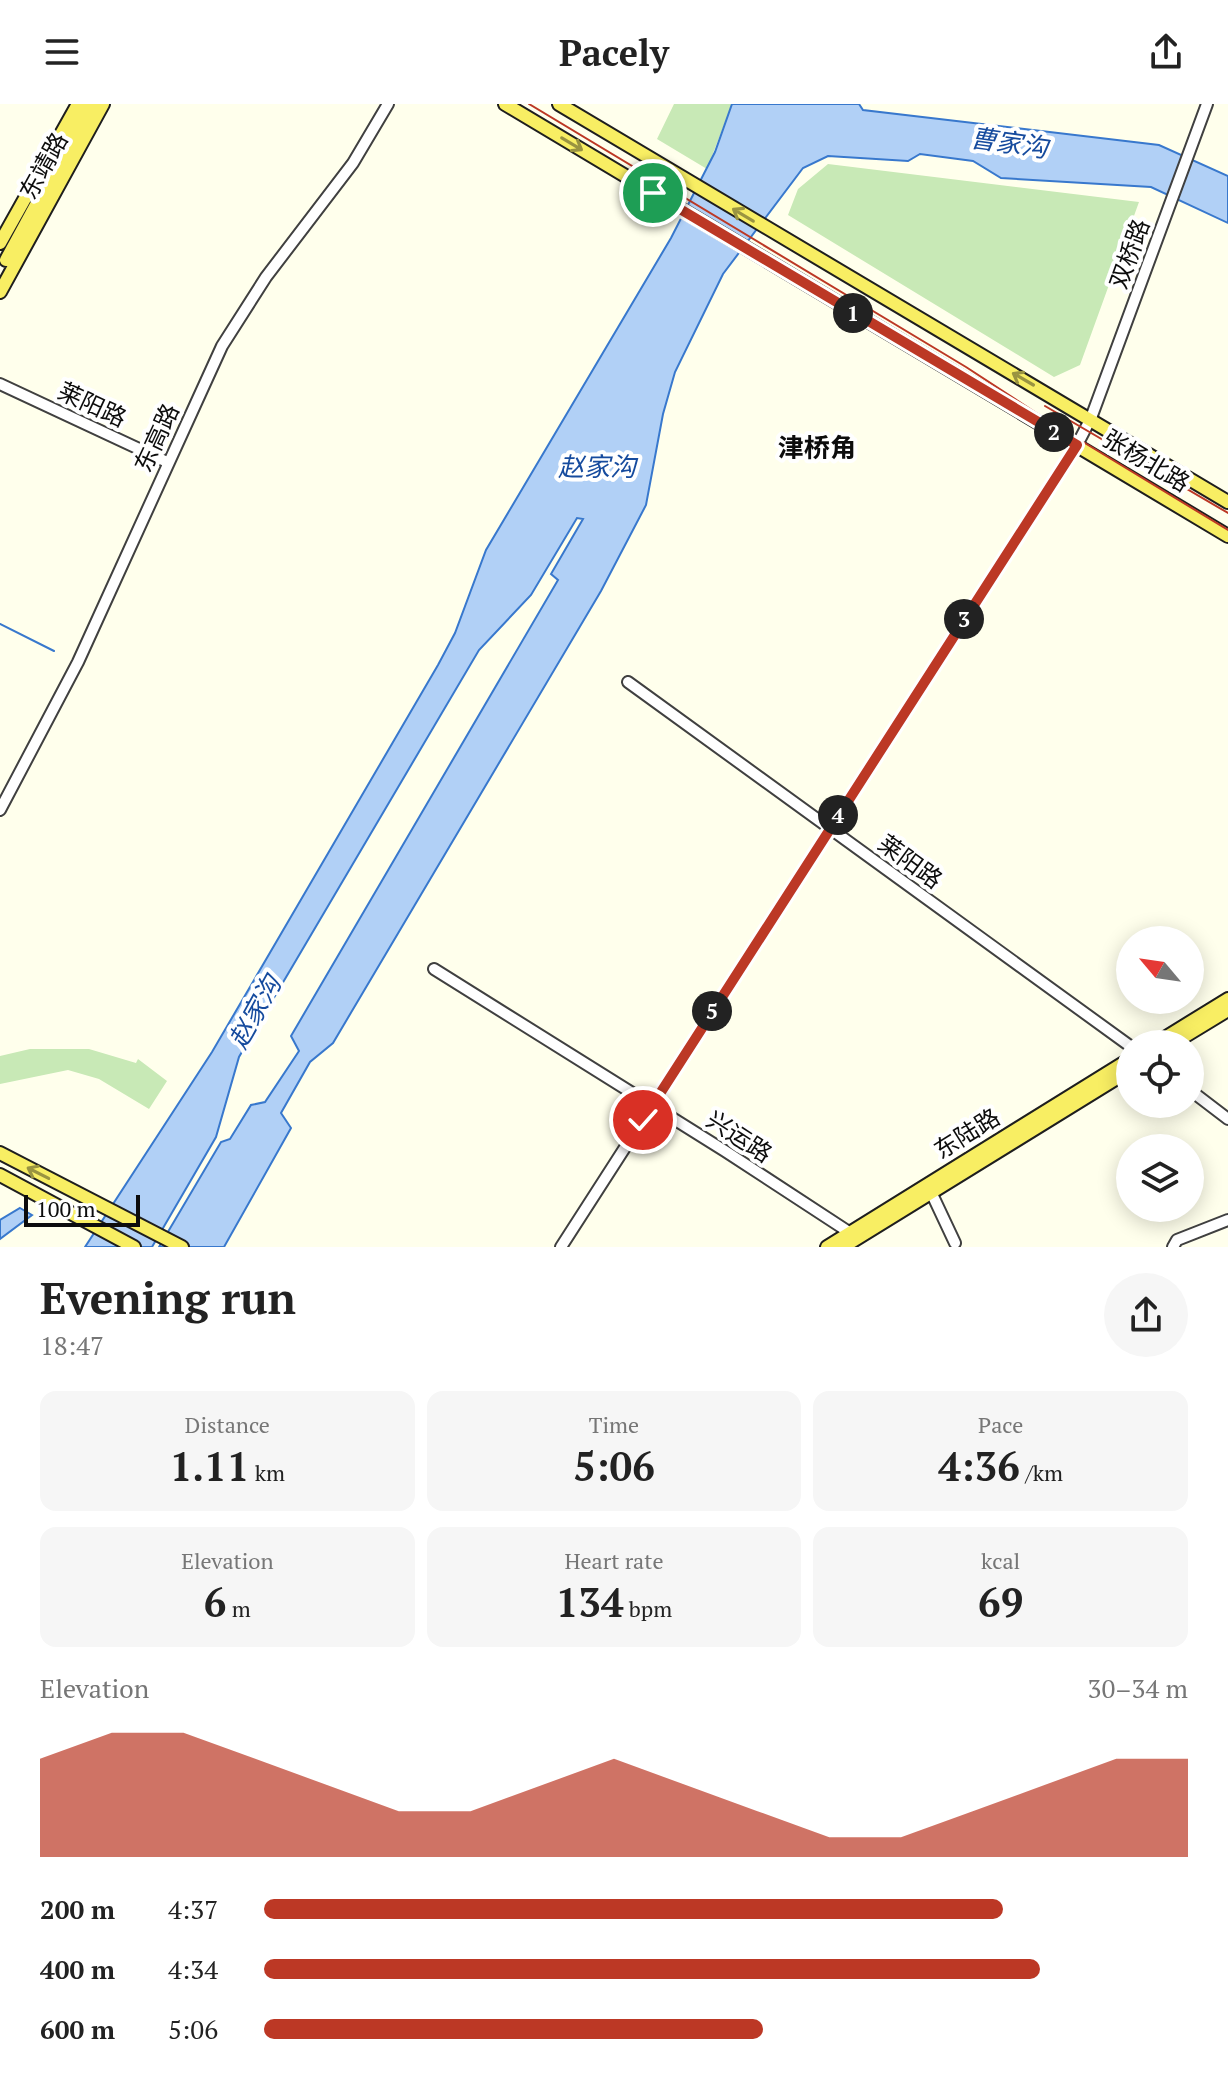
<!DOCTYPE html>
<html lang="en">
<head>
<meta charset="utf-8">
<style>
  :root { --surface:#fff; --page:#f6f6f6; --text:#222; --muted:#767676; --accent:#bc3825 }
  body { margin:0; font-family:"PT Serif","Noto Sans SC",serif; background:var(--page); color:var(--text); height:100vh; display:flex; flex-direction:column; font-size:30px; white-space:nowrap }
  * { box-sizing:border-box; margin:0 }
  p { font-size:26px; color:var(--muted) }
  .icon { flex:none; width:44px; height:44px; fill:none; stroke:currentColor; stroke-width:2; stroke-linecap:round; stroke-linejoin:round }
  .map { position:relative; height:1143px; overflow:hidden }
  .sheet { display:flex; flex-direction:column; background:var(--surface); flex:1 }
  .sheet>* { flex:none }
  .needle { width:52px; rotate:299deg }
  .controls { position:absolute; left:1116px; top:822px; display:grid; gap:16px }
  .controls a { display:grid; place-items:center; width:88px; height:88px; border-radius:50%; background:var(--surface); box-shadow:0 4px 20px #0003; font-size:40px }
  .scale { position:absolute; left:24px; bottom:20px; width:116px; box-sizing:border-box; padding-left:8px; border:4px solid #0d0d0d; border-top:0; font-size:22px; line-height:28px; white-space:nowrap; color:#0d0d0d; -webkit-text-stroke:6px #fff; paint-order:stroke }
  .pin { position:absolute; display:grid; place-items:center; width:68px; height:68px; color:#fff; margin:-34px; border:4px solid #fff; border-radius:50%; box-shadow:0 2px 8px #0007 }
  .km { position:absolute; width:40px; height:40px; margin:-20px; border-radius:50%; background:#222; color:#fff; font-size:22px; line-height:40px; text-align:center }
  .round { display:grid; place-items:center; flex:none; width:84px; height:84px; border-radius:42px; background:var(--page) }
  .headline { display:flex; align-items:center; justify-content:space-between; height:136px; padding:0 40px }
  h1 { font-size:44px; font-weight:700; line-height:60px }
  .figures { display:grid; grid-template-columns:repeat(3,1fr); gap:12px; height:136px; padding:8px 40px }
  .figures div { display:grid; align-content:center; border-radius:16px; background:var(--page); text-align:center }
  .figures b { font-size:40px; font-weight:700 }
  .figures small { font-size:22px; font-weight:400 }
  .figures p { font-size:22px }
  .chart { height:224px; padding:16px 40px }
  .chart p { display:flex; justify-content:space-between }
  .chart svg { width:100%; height:144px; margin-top:8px; fill:var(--accent); opacity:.7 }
  ul { padding:0 40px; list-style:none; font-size:26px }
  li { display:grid; grid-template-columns:128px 96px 1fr; align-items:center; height:60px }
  li i { height:20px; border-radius:10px; background:var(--accent) }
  header { display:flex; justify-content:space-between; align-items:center; height:104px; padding:0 40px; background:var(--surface); font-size:36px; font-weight:700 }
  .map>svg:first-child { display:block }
</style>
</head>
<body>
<header><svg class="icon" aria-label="menu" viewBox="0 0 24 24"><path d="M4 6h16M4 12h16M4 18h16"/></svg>Pacely<svg class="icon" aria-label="share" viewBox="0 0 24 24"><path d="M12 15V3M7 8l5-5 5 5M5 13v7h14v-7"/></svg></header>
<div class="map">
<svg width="1228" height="1143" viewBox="0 0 1228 1143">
  <rect width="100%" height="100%" fill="#ffffec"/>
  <path fill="#c8e9b6" d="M674 0H732L707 65 657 35Z
    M828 60 1139 98 1080 261 1054 273 788 111 798 85Z
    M30 945H89L136 959 138 955 167 977 149 1005 99 975 68 966 0 980V952Z"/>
  <path fill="#b1d0f6" stroke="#3878cd" stroke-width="2" d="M732 0H859L863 6 1159 41 1228 72V119L1151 83 1001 74 973 57 920 50 908 57 828 52 803 64 723 170 675 268 663 310 646 401 601 487 333 939 310 958 281 1009 291 1024 224 1143H159L221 1038 230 1035 251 1001 265 998 299 947 291 932 558 476 551 470 583 415 577 414 531 491 479 546 239 953 216 1033 152 1143H85L212 948 438 561 455 529 486 446 671 134 715 48Z
    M20 1104 32 1111 0 1135V1116Z"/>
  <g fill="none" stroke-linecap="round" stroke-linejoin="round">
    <path stroke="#3878cd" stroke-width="2" d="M0 520 54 547"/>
    <defs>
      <path id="minor" d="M0 280 167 358
        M628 578 1130 942
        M0 706 78 558 222 242 266 173 353 59 388 0
        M434 865 725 1047 855 1132
        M1190 986 1228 1015
        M931 1088 955 1139
        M561 1143 1077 341 1091 314 1207 0
        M1173 1143 1177 1136 1228 1116"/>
      <path id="major" d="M505 0 1228 432
        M559 0 1228 398
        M0 139 78 0
        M6 156 91 0
        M0 188 103 0
        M1155 940 1228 895
        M1172 940 1228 906
        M0 1049 182 1143
        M0 1071 134 1143
        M827 1143 1130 955
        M843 1143 1130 966"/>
    </defs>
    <use href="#minor" stroke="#404040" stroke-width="14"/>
    <use href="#major" stroke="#1e1e1e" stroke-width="16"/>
    <use href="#minor" stroke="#fff" stroke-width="10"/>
    <use href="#major" stroke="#f8ee63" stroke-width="12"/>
    <path stroke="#bc3825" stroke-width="2" d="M529 0 966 263 1047 316 1228 426
      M1045 302 1228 409"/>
  </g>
  <defs><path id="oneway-shaft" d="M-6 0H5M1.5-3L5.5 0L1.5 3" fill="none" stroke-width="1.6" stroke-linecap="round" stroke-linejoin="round" transform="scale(2)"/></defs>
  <g stroke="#9a9441">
    <use href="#oneway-shaft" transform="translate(572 40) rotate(31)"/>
    <use href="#oneway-shaft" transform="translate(743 111) rotate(-149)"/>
    <use href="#oneway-shaft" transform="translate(1023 275) rotate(-150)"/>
    <use href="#oneway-shaft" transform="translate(38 1069) rotate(-153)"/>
  </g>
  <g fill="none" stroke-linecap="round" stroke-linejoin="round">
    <defs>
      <path id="route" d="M643 1016 1077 341 653 89"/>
    </defs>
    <use href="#route" stroke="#fff" stroke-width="16"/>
    <use href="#route" stroke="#bc3825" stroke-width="10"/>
  </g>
  <g text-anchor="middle" stroke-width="8" stroke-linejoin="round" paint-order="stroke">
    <g font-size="24" fill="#0d0d0d" stroke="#fff">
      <text transform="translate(44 62) rotate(-61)" y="8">东靖路</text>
      <text transform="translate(1130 150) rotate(-70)" y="8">双桥路</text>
      <text transform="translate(92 301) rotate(25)" y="8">莱阳路</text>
      <text transform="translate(157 334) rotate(-65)" y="8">东高路</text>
      <text transform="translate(1146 357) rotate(31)" y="8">张杨北路</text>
      <text transform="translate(910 758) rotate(36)" y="8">莱阳路</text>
      <text transform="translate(967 1030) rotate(-32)" y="8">东陆路</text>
      <text transform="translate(739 1033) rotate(33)" y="8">兴运路</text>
    </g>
    <g font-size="26" font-style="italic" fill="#164b9e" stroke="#fff">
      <text transform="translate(1009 39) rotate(8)" y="9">曹家沟</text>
      <text x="597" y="372">赵家沟</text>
      <text transform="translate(255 908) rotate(-61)" y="9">赵家沟</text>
    </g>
    <g font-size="26" font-weight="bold" fill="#0d0d0d" stroke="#fff">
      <text x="817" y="353">津桥角</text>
    </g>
  </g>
</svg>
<div class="controls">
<a><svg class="needle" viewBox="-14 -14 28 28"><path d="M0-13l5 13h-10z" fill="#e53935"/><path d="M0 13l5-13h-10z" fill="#767676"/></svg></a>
<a><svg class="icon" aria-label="locate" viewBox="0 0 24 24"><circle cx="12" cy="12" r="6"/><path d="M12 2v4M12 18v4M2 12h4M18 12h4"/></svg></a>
<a><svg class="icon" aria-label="layers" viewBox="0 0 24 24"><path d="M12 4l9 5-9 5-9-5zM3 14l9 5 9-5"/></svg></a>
</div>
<div class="scale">100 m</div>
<div class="pin" style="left:653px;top:89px;background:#1e9e55"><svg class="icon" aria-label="arrive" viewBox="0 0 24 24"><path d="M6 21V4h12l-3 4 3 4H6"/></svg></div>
<div class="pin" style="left:643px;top:1016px;background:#d93025"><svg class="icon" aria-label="check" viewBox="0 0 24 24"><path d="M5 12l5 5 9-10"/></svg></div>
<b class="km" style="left:853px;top:209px">1</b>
<b class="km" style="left:1054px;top:328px">2</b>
<b class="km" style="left:964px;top:515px">3</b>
<b class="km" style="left:838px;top:711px">4</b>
<b class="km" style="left:712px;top:907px">5</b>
</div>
<section class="sheet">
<div class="headline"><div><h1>Evening run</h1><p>18:47</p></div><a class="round"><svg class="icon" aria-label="share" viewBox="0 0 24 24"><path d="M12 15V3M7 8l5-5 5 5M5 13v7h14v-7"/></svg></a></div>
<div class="figures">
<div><p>Distance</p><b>1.11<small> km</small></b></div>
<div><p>Time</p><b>5:06</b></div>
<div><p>Pace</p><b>4:36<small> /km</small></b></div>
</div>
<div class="figures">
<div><p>Elevation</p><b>6<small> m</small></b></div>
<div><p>Heart rate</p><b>134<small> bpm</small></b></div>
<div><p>kcal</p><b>69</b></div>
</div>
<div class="chart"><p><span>Elevation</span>30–34 m</p>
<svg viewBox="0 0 160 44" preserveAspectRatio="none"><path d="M0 44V14L10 6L20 6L30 14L40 22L50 30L60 30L70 22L80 14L90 22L100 30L110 38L120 38L130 30L140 22L150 14L160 14V44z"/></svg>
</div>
<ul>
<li><b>200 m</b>4:37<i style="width:80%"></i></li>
<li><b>400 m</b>4:34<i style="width:84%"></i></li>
<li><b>600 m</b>5:06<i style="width:54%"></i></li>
</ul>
</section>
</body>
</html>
